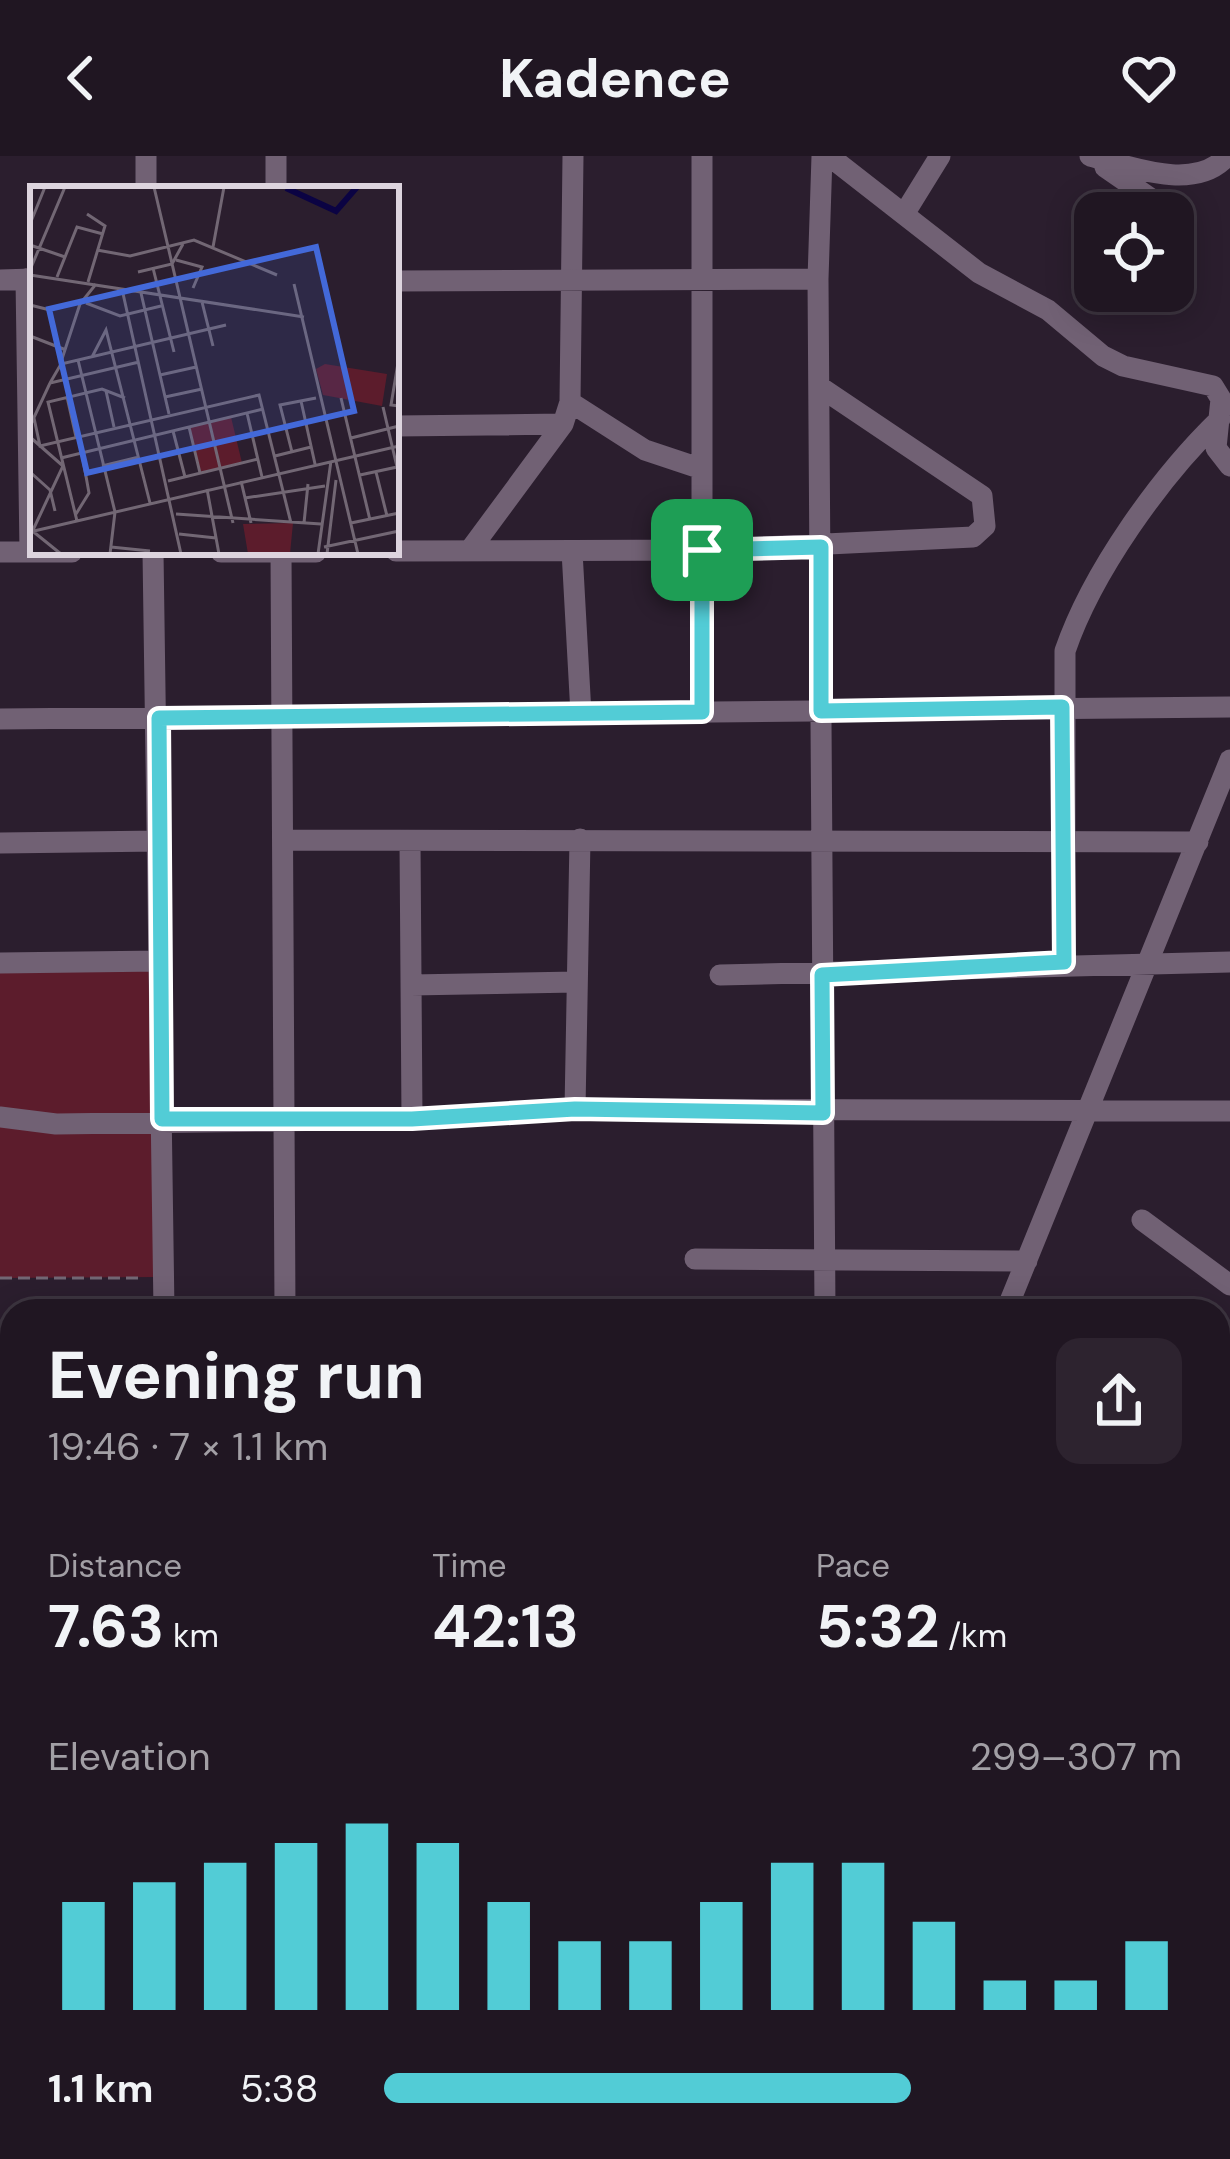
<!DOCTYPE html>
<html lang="en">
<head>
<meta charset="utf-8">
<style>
  :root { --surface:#201622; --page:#2d232f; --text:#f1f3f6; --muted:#a29fa5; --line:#3d3540; --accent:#52ccd6 }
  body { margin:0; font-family:"DM Sans",sans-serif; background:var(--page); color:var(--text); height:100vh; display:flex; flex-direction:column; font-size:45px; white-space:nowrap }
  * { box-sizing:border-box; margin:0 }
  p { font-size:39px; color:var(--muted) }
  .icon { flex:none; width:66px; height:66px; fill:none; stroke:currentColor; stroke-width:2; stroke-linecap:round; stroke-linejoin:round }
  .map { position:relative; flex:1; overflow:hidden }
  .details { position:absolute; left:0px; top:1143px; width:1230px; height:861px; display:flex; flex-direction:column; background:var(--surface); border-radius:36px 36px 0 0; box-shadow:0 6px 30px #0003,0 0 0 3px var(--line) }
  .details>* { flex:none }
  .fabs { position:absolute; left:1074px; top:36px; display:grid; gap:24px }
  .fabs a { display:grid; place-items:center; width:120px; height:120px; border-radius:24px; background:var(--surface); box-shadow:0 6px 30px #0003,0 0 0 3px var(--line); font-size:60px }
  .pin { position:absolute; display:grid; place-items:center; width:102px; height:102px; color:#fff; margin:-51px; border-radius:24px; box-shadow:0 6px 18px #0006 }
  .round { display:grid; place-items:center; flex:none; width:126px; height:126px; border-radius:24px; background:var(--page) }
  .summary { display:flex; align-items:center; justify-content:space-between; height:204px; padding:0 48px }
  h1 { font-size:66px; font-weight:700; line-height:90px }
  .figures { display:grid; grid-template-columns:repeat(3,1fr); gap:18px; height:204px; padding:12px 48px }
  .figures div { display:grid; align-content:center }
  .figures b { font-size:60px; font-weight:700 }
  .figures small { font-size:33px; font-weight:400 }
  .figures p { font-size:33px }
  .chart { height:336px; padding:24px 48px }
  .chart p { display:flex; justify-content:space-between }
  .chart svg { width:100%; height:216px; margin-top:12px; stroke:var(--accent); stroke-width:6 }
  ul { padding:0 48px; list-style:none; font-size:39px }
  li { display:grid; grid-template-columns:192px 144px 1fr; align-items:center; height:90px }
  li i { height:30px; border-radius:15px; background:var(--accent) }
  header { display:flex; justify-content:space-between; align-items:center; height:156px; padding:0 48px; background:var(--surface); font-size:54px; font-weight:700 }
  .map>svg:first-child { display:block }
</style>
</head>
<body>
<header><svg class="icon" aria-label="back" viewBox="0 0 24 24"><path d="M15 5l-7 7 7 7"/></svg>Kadence<svg class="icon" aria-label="heart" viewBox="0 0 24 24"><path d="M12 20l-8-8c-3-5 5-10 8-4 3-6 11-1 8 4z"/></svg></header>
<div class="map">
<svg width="1230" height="2003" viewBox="0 0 1230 2003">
  <rect width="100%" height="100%" fill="#2b1e2e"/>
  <path fill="#3a283d" d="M1222 1820 1230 1824V2003H1113L1102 1996 1104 1992H1218V1827Z
    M932 1992H1046L1066 2003H925Z"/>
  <path fill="#5c1c2c" d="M161 805 164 1121 0 1122V807Z
    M89 1992H337L332 2003H85Z"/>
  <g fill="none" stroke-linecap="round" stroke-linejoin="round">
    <path stroke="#726774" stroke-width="3" stroke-dasharray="12 6" stroke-linecap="butt" d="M0 1122H142
      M1218 1826V1827"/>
    <path stroke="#716174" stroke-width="21" d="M276 0V33
      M822 0 818 123 825 1155
      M829 0 979 117 1048 154 1103 200 1123 210 1213 230 1221 243 1216 292 1230 310
      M1090 0C1129 10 1195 37 1227 0
      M1105 11 1163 51
      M146 33V0
      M906 55 940 0
      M26 123 30 396
      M0 124 33 123
      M396 125 818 123
      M570 246 645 294 702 313
      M396 270 563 268
      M470 394 563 268 570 246 573 0
      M396 395 702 394 973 381 985 370 982 340 820 231
      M572 395 581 558
      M0 396H72
      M153 396 164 1155
      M221 396H316
      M281 396 285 1155
      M702 556V0
      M0 563 1230 551
      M284 684 1198 686
      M410 685 412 963
      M0 687 160 685
      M1065 806V495C1092 416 1160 321 1220 263
      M0 807 161 805
      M720 819 1230 806
      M411 829 576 826
      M575 953 580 683
      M0 961 56 968 412 963 575 953 1230 955
      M1142 1064 1230 1129
      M695 1103 1027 1105
      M1006 1155 1230 604
      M0 1238H12
      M0 1363H12
      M0 1491H12
      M1218 1507 1230 1491
      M0 1641H12
      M1218 1737 1230 1719
      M0 1753H12
      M0 1811H12
      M0 1937 12 1936"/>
    <path stroke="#9c708d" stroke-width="27" d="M0 1786 12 1785"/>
  </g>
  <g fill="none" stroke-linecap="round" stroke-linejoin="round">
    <defs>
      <path id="route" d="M821 391V555L1062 551 1064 806 822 819 823 957 575 953 412 963H162L159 562 702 556V394Z"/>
    </defs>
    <use href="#route" stroke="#fff" stroke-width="24"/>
    <use href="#route" stroke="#52ccd6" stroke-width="15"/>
  </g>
  <g transform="translate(30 30)">
    <rect width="369" height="369" fill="#2b1e2e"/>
    <path d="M295 178 357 188 352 220 293 209 286 183ZM201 231 212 277 170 287 159 241ZM263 337 260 368H218L213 338Z" fill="#5c1c2c"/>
    <path fill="none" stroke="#0b0343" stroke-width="6" d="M256 2 306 25 327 1"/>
    <path fill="none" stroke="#726774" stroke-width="3" d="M124 1 203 337M57 28 75 40 58 96M0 38 15 1M0 59 35 71M183 61 194 1M67 64 100 70 164 54 247 89M146 74 172 81 163 102M123 82 144 166M0 84 35 1M108 86 142 78 153 58M0 89 274 131M27 91 47 41 73 48M264 98 328 368M92 103 151 368M111 107 139 228M172 116 183 160M56 117 90 130 131 120M0 119 20 124 23 142M0 150 36 164M62 171 76 144 120 317M369 171 361 219 369 220M48 174 85 326 80 368M31 176 50 118 66 98M130 189 166 181M20 197 31 178 196 139M76 205 84 241M37 211 46 251M135 211 172 203M311 212 340 334M271 215 285 278M217 227 232 291M4 232 10 260 229 209 261 337M0 240 20 197 109 176M159 241 170 287M143 245 155 291M0 251 33 280 3 344M321 252 369 240M262 266 250 219 286 212M245 270 281 261M31 272 233 223M72 280 109 271M0 286 20 304 25 325M346 286 357 330M330 289 367 281 353 221M138 295 228 273M211 295 221 337M177 303 189 368M215 312 295 300M46 328 59 307 52 268M146 328 291 338M47 335 18 216 72 203 95 212M274 337 278 298M321 337 369 327M0 343 31 368M4 345 369 260M149 348 186 352M81 361 120 365M294 361 369 345M288 368 301 275M297 368 306 294"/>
    <path fill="#4369d9" fill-opacity="0.15" stroke="#4369d9" stroke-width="6" d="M286 61 324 225 57 287 19 123Z"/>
    <rect width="369" height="369" fill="none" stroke="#ddd4de" stroke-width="6"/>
  </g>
</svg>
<div class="fabs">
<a><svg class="icon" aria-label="locate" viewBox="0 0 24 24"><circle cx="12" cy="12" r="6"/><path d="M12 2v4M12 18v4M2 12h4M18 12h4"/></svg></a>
</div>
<div class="pin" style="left:702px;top:394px;background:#1e9e55"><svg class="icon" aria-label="arrive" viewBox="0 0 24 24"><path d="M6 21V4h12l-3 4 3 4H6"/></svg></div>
<section class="details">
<div class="summary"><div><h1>Evening run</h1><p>19:46 · 7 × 1.1 km</p></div><a class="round"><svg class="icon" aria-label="share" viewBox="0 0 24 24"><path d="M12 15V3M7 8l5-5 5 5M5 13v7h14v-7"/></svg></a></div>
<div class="figures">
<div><p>Distance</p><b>7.63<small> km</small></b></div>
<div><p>Time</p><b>42:13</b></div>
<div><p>Pace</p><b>5:32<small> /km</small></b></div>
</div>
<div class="chart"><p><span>Elevation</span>299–307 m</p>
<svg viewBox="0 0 160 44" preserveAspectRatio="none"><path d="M5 44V22M15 44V18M25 44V14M35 44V10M45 44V6M55 44V10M65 44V22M75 44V30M85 44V30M95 44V22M105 44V14M115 44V14M125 44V26M135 44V38M145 44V38M155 44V30"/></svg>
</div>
<ul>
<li><b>1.1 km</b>5:38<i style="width:66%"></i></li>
</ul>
</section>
</div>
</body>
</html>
